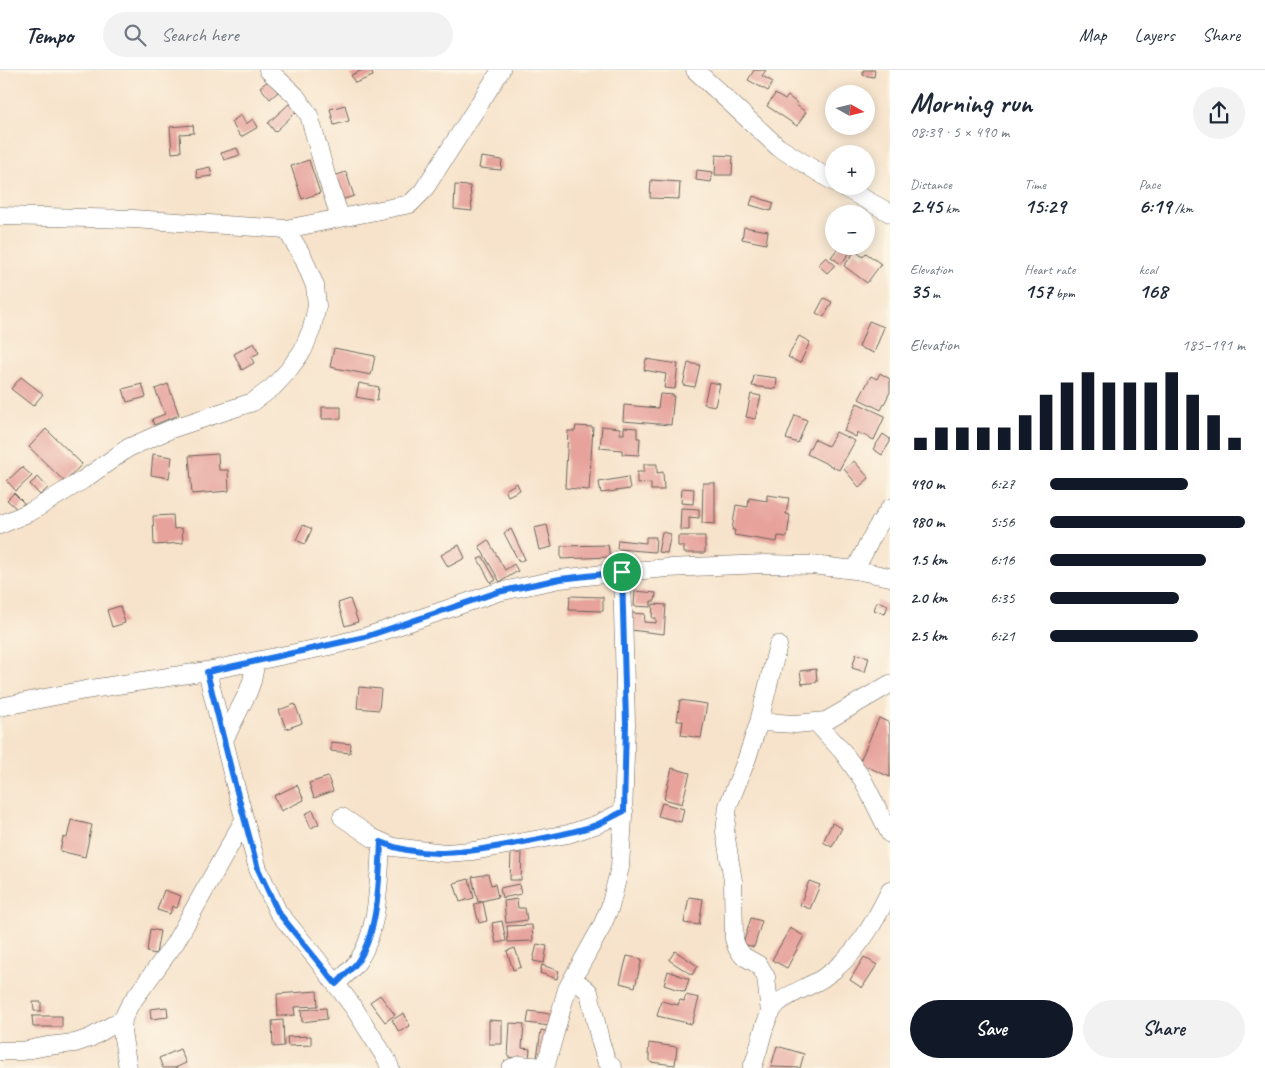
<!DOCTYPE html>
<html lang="en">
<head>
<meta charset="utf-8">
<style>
  :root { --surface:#fff; --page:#f2f2f3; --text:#1f2937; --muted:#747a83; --line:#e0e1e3; --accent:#111827 }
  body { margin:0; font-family:Caveat,sans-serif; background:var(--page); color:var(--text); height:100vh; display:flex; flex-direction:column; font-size:19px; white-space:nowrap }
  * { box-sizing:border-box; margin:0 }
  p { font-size:16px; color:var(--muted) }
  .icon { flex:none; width:28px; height:28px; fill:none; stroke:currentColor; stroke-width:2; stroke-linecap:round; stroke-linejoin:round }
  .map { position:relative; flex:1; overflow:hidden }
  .sheet { display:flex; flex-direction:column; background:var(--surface); width:375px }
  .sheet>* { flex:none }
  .needle { width:32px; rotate:98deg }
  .tools { position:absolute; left:825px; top:15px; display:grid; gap:10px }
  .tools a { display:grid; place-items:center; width:50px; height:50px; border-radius:50%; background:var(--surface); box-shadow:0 2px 12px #0003; font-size:25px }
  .pin { position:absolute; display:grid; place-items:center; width:42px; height:42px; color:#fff; margin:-21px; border:2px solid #fff; border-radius:50%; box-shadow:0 1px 5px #0007 }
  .round { display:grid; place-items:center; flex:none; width:52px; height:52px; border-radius:26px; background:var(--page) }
  .headline { display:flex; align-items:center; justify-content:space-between; height:85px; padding:0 20px }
  h1 { font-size:28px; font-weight:700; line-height:38px }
  .metrics { display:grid; grid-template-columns:repeat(3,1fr); gap:8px; height:85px; padding:5px 20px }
  .metrics div { display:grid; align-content:center }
  .metrics b { font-size:21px; font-weight:700 }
  .metrics small { font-size:14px; font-weight:400 }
  .metrics p { font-size:14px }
  .chart { height:140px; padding:10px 20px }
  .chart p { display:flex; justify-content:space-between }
  .chart svg { width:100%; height:90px; margin-top:5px; stroke:var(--accent); stroke-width:6 }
  .primary-button { display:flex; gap:10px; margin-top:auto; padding:10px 20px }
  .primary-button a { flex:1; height:58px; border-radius:30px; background:var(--accent); color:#fff; font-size:20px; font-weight:700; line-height:58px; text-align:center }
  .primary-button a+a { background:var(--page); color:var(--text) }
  ul { padding:0 20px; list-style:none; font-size:16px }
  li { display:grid; grid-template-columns:80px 60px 1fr; align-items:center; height:38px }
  li i { height:12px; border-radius:6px; background:var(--accent) }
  header { display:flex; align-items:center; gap:30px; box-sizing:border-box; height:70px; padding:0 25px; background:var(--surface); border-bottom:1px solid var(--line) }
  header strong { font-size:24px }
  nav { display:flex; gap:28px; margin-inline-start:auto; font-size:18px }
  .search { width:350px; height:45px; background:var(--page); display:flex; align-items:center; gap:12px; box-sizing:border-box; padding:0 18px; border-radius:28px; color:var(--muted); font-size:19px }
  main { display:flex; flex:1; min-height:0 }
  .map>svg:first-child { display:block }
</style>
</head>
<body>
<header>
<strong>Tempo</strong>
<div class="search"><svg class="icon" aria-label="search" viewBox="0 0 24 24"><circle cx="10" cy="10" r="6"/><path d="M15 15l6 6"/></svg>Search here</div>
<nav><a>Map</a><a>Layers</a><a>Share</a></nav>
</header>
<main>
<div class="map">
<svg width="890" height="998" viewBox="0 0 890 998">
  <rect width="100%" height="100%" fill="#fcf5e5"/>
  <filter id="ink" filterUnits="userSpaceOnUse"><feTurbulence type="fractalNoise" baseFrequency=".02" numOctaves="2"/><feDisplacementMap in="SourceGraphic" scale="10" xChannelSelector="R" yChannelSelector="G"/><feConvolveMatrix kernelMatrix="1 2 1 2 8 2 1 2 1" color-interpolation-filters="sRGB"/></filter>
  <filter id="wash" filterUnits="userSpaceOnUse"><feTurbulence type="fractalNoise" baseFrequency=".0096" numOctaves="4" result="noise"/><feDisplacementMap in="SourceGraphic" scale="20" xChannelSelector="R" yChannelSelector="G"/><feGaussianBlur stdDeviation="1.12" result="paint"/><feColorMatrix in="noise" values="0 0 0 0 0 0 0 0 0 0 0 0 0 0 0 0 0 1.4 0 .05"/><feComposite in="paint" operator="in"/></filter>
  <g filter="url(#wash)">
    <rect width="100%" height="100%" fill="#f7e3cb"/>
    <g id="blocks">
      <path fill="#e6a29b" d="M363 0H371L373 6 355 13 351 5Z
        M754 0H766L762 6 773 12 768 21 748 10Z
        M863 0H875L874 7 863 5Z
        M268 11 278 22 270 29 260 17Z
        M775 24 785 30 788 26 797 33 796 35 806 42 797 56 767 36Z
        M289 34 296 42 275 62 268 53Z
        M345 35 349 51 334 55 330 39Z
        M241 45 246 54 253 49 258 57 241 67 231 52Z
        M193 55 194 63 180 64 181 82 172 83 170 57Z
        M237 78 240 85 224 90 221 83Z
        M716 85 733 86 732 105H715Z
        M481 87 502 90 501 100 479 98Z
        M309 90 320 123 302 129 291 96Z
        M210 97 212 106 197 108 196 100Z
        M697 100 713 102 711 112 696 110Z
        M346 102 354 126 341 130 334 106Z
        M651 110 680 112 679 129 650 128Z
        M455 115 470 116 472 141 454 139Z
        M753 126 774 133 771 141 750 135Z
        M744 157 768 161 766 174 742 169Z
        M840 176H855L841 194 831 187Z
        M855 181 863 187 866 183 881 194 867 213 844 196Z
        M826 187 835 195 827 203 818 195Z
        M824 228 832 232 824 247 816 243Z
        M869 251 884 257 874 283 859 277Z
        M799 266 810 272 800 293 788 287Z
        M254 273 259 283 251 287 254 293 242 300 234 284Z
        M334 278 375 286 371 305 330 297Z
        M646 289 678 294 675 319 664 318 666 304 644 300Z
        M688 293 700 295 695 317 683 315Z
        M880 303 890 309V322L881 340 859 329 871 306 877 309Z
        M754 305 777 308 776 319 752 316Z
        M21 307 43 324 33 336 11 319Z
        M709 312 720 314 715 336 704 334Z
        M359 313 379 317 377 331 356 327Z
        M142 314 146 327 127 332 123 319Z
        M168 314 179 345 154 355 152 349 165 344 155 319Z
        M660 324 674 325 671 355 623 351 624 335 658 338Z
        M751 324 761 326 755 349 746 347Z
        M857 333 885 346 874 370 857 362 856 367 844 361Z
        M322 337H341V349H322Z
        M795 345 807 350 798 373 786 369Z
        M576 356 593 357 589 420 565 418 568 361H575Z
        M602 356 620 358V364H624V357L637 358V368H640L639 385 622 384V380L600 378Z
        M46 359 82 394 65 412 29 377Z
        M836 362 855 371 839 400 807 384 814 369 828 376Z
        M883 364 890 369V372L882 385 873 379Z
        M153 384 172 387 169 408 151 405Z
        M218 384 219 400H228L229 421 192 424 189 386Z
        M854 391 869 408 859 417 844 399Z
        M644 394H657V403L663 402 664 420H651V413L637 414V402H644Z
        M22 397 32 406 16 421 7 411Z
        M38 407 48 418 40 425 30 414Z
        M628 407 630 419 601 423 599 412Z
        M517 413 520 420 508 426 505 420Z
        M703 413H715V454L702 453Z
        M682 418 694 419 693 434 681 433Z
        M14 423 24 433 18 440 7 430Z
        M767 425 789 428 786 444 790 445 787 467 778 466 777 472 734 465 735 460H732L736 435 748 437 749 428 767 431Z
        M681 438 699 439V448L689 447V460H680Z
        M173 445 174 459 182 458 183 473 154 475 153 446Z
        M303 455 312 459 305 474 296 470Z
        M547 455 552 477 539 480 534 458Z
        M511 459 525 489 519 492 504 463Z
        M662 462 671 464 667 483 658 482Z
        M678 466H705V483H684V476H678Z
        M646 467H656L655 482 617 479 618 470 646 473Z
        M488 470 505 500 514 494 518 501 500 512 479 476Z
        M459 475 465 488 448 497 441 485Z
        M608 475 610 487 561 489V476Z
        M483 487 496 510 491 513 478 489Z
        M635 521 656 523 655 531H651V537L634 536Z
        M570 526 603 527V541L569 540Z
        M350 529 358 552 345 556 338 533Z
        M877 531 888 535 885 544 874 540Z
        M653 534 666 535 664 564 630 560 631 543 645 544 644 552 656 553V548H652Z
        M120 536 125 553 112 557 107 540Z
        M856 584 869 587 865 602 852 598Z
        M816 599 817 612 802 614 800 601Z
        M359 617 381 619 379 640 357 638Z
        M680 630 707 634 701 668 681 665 683 651H677Z
        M295 634 302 653 286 659 279 640Z
        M879 648 890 653V707L859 693Z
        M331 672 351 674 350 683 331 681Z
        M672 698 690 703 682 734 664 729Z
        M328 707 333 721 314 728 309 713Z
        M297 715 304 730 281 741 274 726Z
        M662 733 684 739 681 752 658 746Z
        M313 740 319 754 311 758 305 744Z
        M71 750 92 755 85 787 60 781 63 767 67 768Z
        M832 753 842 758 832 777 823 772Z
        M511 783H522L521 810H510Z
        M488 804 491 815 495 814 498 827 478 832 472 807Z
        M469 809 474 828 460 832 454 813Z
        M809 811 820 815 810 839 800 835Z
        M519 814 521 824 502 828 500 818Z
        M164 820 181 826 177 838 172 836 170 844 157 840Z
        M689 827 703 829 699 855 684 853Z
        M517 829 518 838H525L527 850 506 853 504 831Z
        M483 832 487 851 479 853 474 834Z
        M751 848 762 851 754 877 743 874Z
        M502 851 506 871 496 873 492 853Z
        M532 855 533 871 508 872 507 856Z
        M790 858 804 866 787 898 772 890Z
        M150 859 160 861 156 884 147 882Z
        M537 874 547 876 544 893 533 891Z
        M515 878 521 897 513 900 507 881Z
        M675 881 698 896 692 905 669 890Z
        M627 886 642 889 635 917 620 913Z
        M864 887 877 895 862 918 850 910Z
        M542 895 559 901 557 909 540 903Z
        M668 901 689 909 685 922 664 915Z
        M317 921 318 936 294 937 295 945 278 946 277 924Z
        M380 925 395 945 385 952 370 932Z
        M686 925 699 928 692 954 657 946 661 931 678 935 680 930 684 931Z
        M33 932H41V941H34Z
        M167 937 168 947 151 949 150 939Z
        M326 938 327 949 302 952 301 940Z
        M529 941 551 944 550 956 527 953Z
        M404 943 410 956 399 962 392 950Z
        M32 946H62V957H33Z
        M283 950 284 976 273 977 272 951Z
        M489 950 502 951V974H489Z
        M510 953 524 954 522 978 530 979 529 989 508 987Z
        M541 960 549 962 546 989 537 988Z
        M311 966V975L288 976 287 967Z
        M649 973 677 977 675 995 650 992V985H648Z
        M777 976 804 984 800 998 771 997Z
        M180 979 186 993 175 998H163L159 988Z"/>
    </g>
  </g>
  <g filter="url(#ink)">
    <use href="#blocks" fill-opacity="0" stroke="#696259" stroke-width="1"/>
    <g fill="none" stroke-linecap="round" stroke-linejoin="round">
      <defs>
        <path id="street" d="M268 0 295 25 309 45 326 105 340 147
          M695 0 778 77 834 112
          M841 116 890 143
          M0 146 133 149 286 159 410 134 423 121 501 0
          M0 455 32 441 83 410 128 378 171 359 253 332 273 317 287 302 303 280 312 258 317 236 315 216 303 187 286 159
          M855 500 876 459 890 438
          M207 601 233 707 258 799 278 842 316 888 354 938 387 990 390 998
          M0 637 85 620 207 601 334 575 365 567 498 522 560 509 622 502 667 498 765 494 812 495 855 500 890 507
          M759 652 796 654 826 651 890 614
          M816 652 843 682 863 710 890 764
          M224 670 248 622 252 611 256 591
          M342 747 373 768 393 777 445 783 473 781 568 764 598 754 624 741
          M573 908 589 922 600 970 606 990 613 998
          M336 914C342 908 349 902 355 895 379 865 379 809 381 772
          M770 943 766 907 759 895 743 886 737 878 734 869 733 811 725 762 728 736 746 691 759 652 778 575
          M0 981H22L47 976 75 973 90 968 123 949
          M128 998 122 962 123 949 129 936 175 873 244 750
          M511 998 520 995 545 997
          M545 998 567 919 601 858 610 837 620 797 623 747 626 654 622 502
          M752 998C761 978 762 950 777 934 786 925 811 916 823 908 855 887 874 854 890 821"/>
      </defs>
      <use href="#street" stroke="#696259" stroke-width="19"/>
      <use href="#street" stroke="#fff" stroke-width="18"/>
    </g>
  </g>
  <g fill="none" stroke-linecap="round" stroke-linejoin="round" filter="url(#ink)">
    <defs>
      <path id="route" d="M622 502 626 654 624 741C614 746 605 751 596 755 570 764 544 768 517 773 474 781 423 791 381 772 379 809 379 865 355 895 349 901 342 908 336 914L278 842 258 799 233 707 207 602 365 567 498 522 560 509Z"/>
    </defs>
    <use href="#route" stroke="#fff" stroke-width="10"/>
    <use href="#route" stroke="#1a73e8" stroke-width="6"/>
  </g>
</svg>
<div class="tools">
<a><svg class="needle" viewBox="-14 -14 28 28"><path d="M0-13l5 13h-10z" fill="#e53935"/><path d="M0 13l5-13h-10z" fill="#747a83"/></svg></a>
<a>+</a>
<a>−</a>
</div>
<div class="pin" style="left:622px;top:502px;background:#1e9e55"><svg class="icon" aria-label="arrive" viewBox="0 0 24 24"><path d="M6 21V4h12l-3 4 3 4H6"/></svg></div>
</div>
<section class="sheet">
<div class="headline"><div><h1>Morning run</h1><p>08:39 · 5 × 490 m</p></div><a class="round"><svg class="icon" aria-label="share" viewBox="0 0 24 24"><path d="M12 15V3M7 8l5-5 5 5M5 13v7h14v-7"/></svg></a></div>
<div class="metrics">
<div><p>Distance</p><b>2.45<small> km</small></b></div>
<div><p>Time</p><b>15:29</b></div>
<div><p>Pace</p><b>6:19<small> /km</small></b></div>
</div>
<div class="metrics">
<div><p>Elevation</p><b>35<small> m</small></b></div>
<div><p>Heart rate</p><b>157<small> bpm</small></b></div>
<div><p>kcal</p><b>168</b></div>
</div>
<div class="chart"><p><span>Elevation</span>185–191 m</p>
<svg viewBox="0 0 160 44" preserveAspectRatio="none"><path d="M5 44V38M15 44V33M25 44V33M35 44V33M45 44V33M55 44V27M65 44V17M75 44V11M85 44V6M95 44V11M105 44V11M115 44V11M125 44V6M135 44V17M145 44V27M155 44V38"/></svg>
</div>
<ul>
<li><b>490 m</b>6:27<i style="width:71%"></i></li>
<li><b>980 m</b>5:56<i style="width:100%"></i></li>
<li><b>1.5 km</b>6:16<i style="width:80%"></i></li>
<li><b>2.0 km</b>6:35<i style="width:66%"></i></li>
<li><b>2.5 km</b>6:21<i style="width:76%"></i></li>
</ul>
<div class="primary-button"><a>Save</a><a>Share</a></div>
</section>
</main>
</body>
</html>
